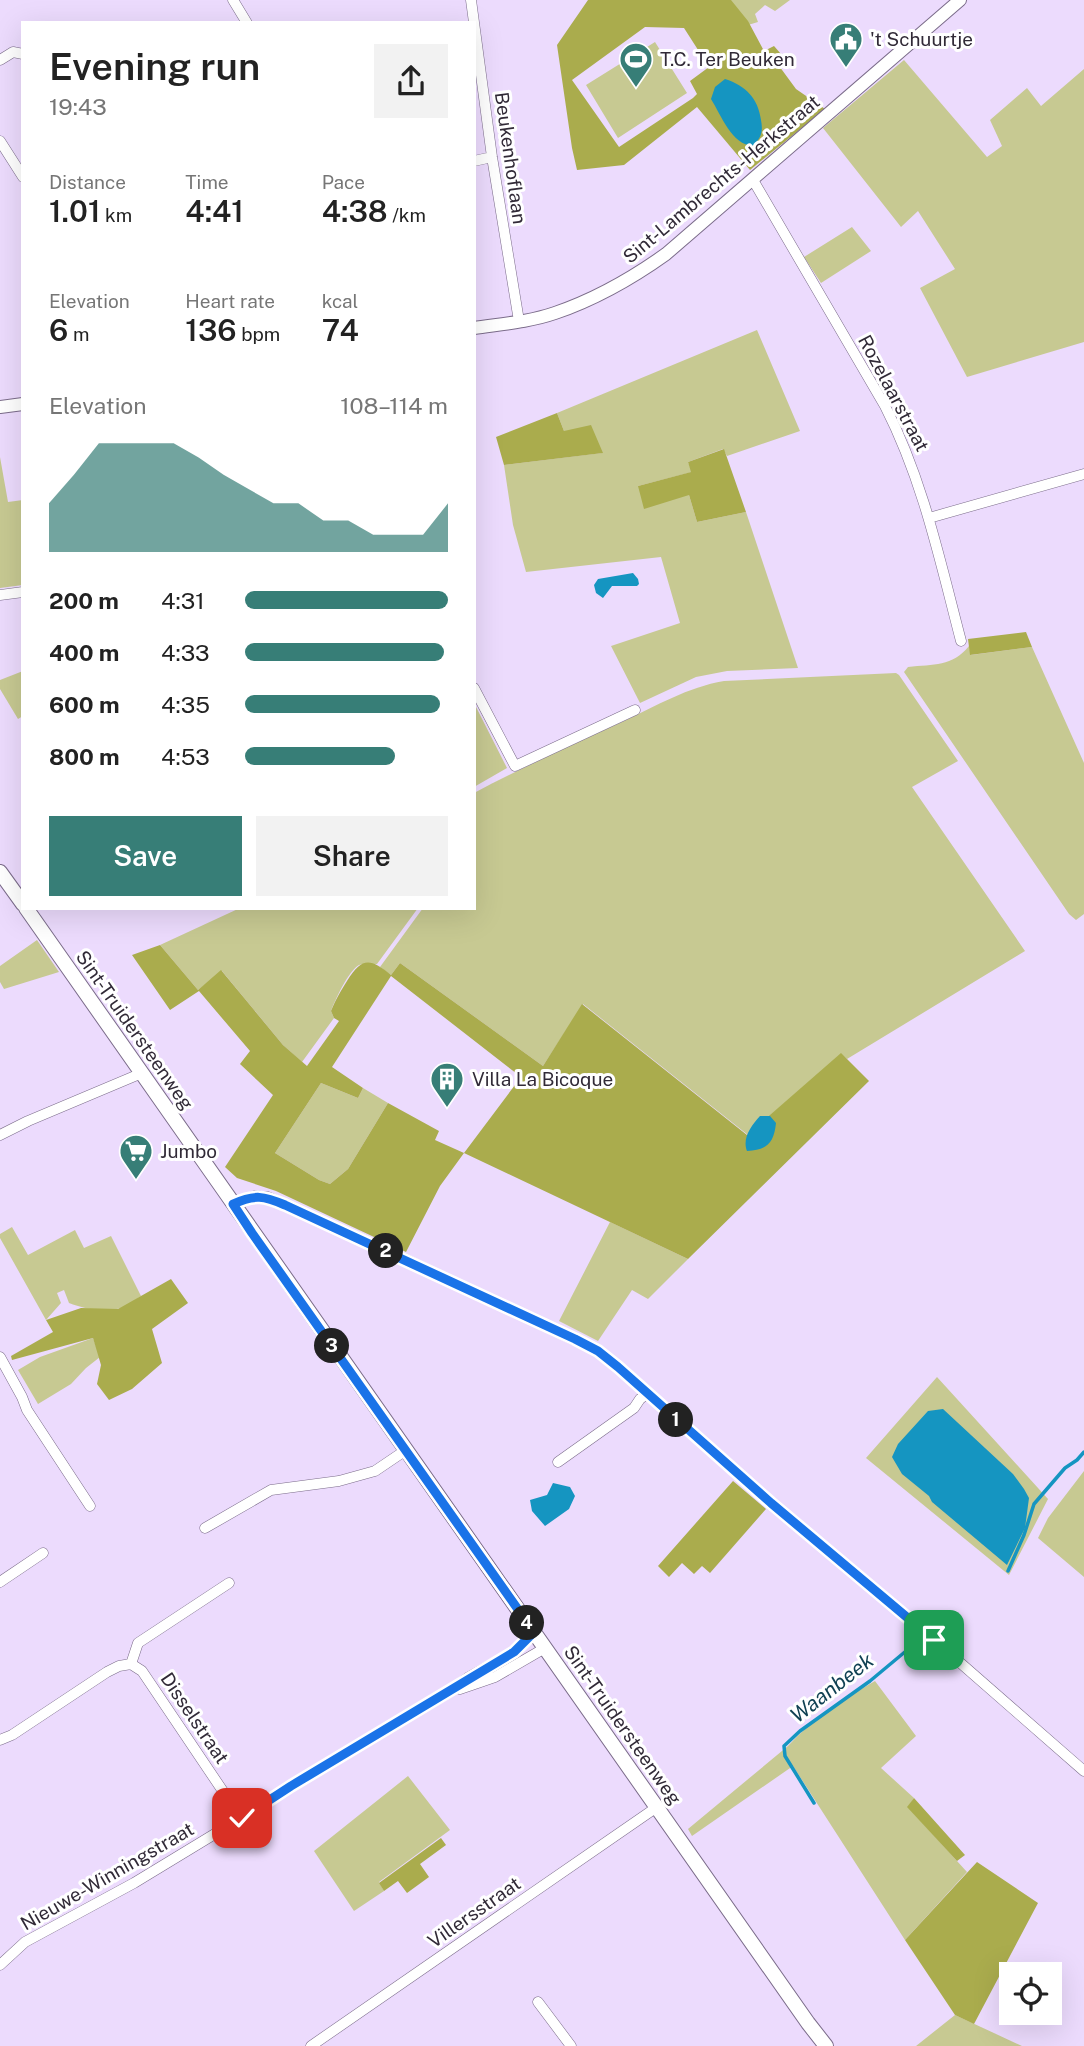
<!DOCTYPE html>
<html lang="en">
<head>
<meta charset="utf-8">
<style>
  :root { --surface:#fff; --page:#f2f2f2; --text:#222; --muted:#767676; --accent:#377e77 }
  body { margin:0; font-family:"Public Sans",sans-serif; background:var(--page); color:var(--text); height:100vh; display:flex; flex-direction:column; font-size:26px; white-space:nowrap }
  * { box-sizing:border-box; margin:0 }
  p { font-size:23px; color:var(--muted) }
  .icon { flex:none; width:38px; height:38px; fill:none; stroke:currentColor; stroke-width:2; stroke-linecap:round; stroke-linejoin:round }
  .map { position:relative; flex:1; overflow:hidden }
  .drawer { position:absolute; left:21px; top:21px; width:455px; height:889px; display:flex; flex-direction:column; background:var(--surface); border-radius:0px; box-shadow:0 7px 28px #0002 }
  .drawer>* { flex:none }
  .buttons { position:absolute; left:999px; top:1962px; display:grid; gap:14px }
  .buttons a { display:grid; place-items:center; width:63px; height:63px; border-radius:0px; background:var(--surface); box-shadow:0 7px 28px #0002; font-size:35px }
  .pin { position:absolute; display:grid; place-items:center; width:60px; height:60px; color:#fff; margin:-30px; border-radius:14px; box-shadow:0 4px 10px #0006 }
  .km { position:absolute; width:35px; height:35px; margin:-18px; border-radius:50%; background:#222; color:#fff; font-size:19px; line-height:35px; text-align:center }
  .round { display:grid; place-items:center; flex:none; width:74px; height:74px; border-radius:0px; background:var(--page) }
  .head { display:flex; align-items:center; justify-content:space-between; height:119px; padding:0 28px }
  h1 { font-size:38px; font-weight:600; line-height:52px }
  .metrics { display:grid; grid-template-columns:repeat(3,1fr); gap:10px; height:119px; padding:7px 28px }
  .metrics div { display:grid; align-content:center }
  .metrics b { font-size:30px; font-weight:600 }
  .metrics small { font-size:19px; font-weight:400 }
  .metrics p { font-size:19px }
  .chart { height:196px; padding:14px 28px }
  .chart p { display:flex; justify-content:space-between }
  .chart svg { width:100%; height:126px; margin-top:7px; fill:var(--accent); opacity:.7 }
  .cta { display:flex; gap:14px; margin-top:auto; padding:14px 28px }
  .cta a { flex:1; height:80px; border-radius:0px; background:var(--accent); color:#fff; font-size:28px; font-weight:600; line-height:80px; text-align:center }
  .cta a+a { background:var(--page); color:var(--text) }
  ul { padding:0 28px; list-style:none; font-size:23px }
  li { display:grid; grid-template-columns:112px 84px 1fr; align-items:center; height:52px }
  li i { height:18px; border-radius:9px; background:var(--accent) }
  .map>svg:first-child { display:block }
</style>
</head>
<body>
<div class="map">
<svg width="1084" height="2046" viewBox="0 0 1084 2046">
  <rect width="100%" height="100%" fill="#ecdbfd"/>
  <path fill="#c7c992" d="M729 0H790L775 11 765 5 755 14 758 22 748 25Z
    M655 42 687 93 618 138 586 85Z
    M904 60 987 157 1002 146 990 120 1027 88 1041 106 1084 69V342L967 377 920 288 955 269 918 211 901 227 823 128Z
    M852 227 871 251 821 283 804 257Z
    M757 330 800 431 727 456 723 449 688 462 692 472 638 486 689 495 697 522 746 512 798 668 727 671 696 677 640 703 611 646 680 623 661 557 526 572 513 525 504 465 602 453 564 431 557 413Z
    M0 457 8 502 23 500V585L0 588Z
    M969 646 971 655 1032 647 1084 763V914L1076 920 1069 914 904 672 908 667C934 664 952 667 969 646Z
    M23 671V716L18 719 0 689V680Z
    M896 673 899 675 958 761 912 787 1025 951 847 1059 841 1054 748 1135 583 1004 543 1066 400 963 391 975 380 967 423 908H474V793C523 767 574 744 624 721 656 706 688 687 724 681Z
    M474 703 507 768 474 787Z
    M240 908H418L377 964C371 964 364 963 359 965 349 970 335 1000 331 1011L334 1018 302 1062 283 1045 222 971 198 990 160 945Z
    M37 940 59 972 4 989 0 982V966Z
    M321 1083 358 1098 363 1088 388 1103 348 1169 330 1184 319 1180 275 1153Z
    M610 1222 688 1259 648 1299 632 1290 598 1341 559 1321Z
    M12 1227 28 1255 75 1230 84 1248 111 1236 141 1296C135 1300 128 1305 121 1308 105 1313 84 1309 69 1303L64 1290 57 1293 61 1303 46 1320 0 1238V1234Z
    M93 1338 100 1357 86 1368 71 1384 38 1404 18 1370 40 1357Z
    M937 1377 1048 1499 1009 1575 866 1458Z
    M1084 1471V1577L1038 1538 1048 1518Z
    M875 1681 916 1736 881 1768 914 1798 908 1807 967 1872 905 1940 793 1766 692 1836 688 1829 788 1746C812 1719 844 1699 875 1681Z
    M408 1776 450 1830 379 1882 384 1891 354 1911 314 1851Z
    M955 2015 1022 2046H916Z"/>
  <path fill="#aaac4d" fill-rule="evenodd" d="M588 0H731L748 21 764 51 774 46 781 54 774 59 796 89 825 109 750 170 697 107 624 165 577 170 572 148 557 45ZM645 27 684 28 709 67 690 81 697 94 693 98 619 147 572 80Z
    M557 413 564 431 591 425 603 453 504 465 496 437Z
    M724 449 746 512 697 522 689 495 644 509 638 486 691 472 688 462Z
    M1026 632 1032 647 970 655 968 639Z
    M160 945 198 990 221 970 283 1045 307 1066 339 1021 334 1018 331 1011C336 999 340 992 347 981 362 957 370 958 391 975L400 963 543 1066 582 1004 747 1135 841 1053 869 1081 688 1259 464 1153 440 1186 406 1252 276 1191 237 1178 225 1167 273 1095 240 1064 250 1051 199 991 170 1010 132 955ZM391 976 521 1077 464 1153 435 1140 439 1131 388 1103 348 1169 330 1184 319 1180 275 1153 321 1083 358 1098 363 1088 332 1067Z
    M171 1279 188 1303 152 1329 162 1363 132 1389 109 1400 97 1384 101 1365 93 1338 12 1360 11 1356 53 1332 46 1320 81 1308 118 1309Z
    M733 1481 766 1509 710 1573 702 1566 694 1574 682 1563 669 1577 658 1566Z
    M914 1798 965 1855 957 1861 907 1807Z
    M441 1838 446 1845 420 1864 429 1877 407 1893 398 1881 384 1891 379 1883Z
    M977 1862 1038 1903 974 2024 955 2015 905 1940Z"/>
  <path fill="#1595c1" d="M725 79C746 86 758 98 761 120 763 131 762 137 753 146 732 145 721 115 711 99L715 87Z
    M633 573 638 579 639 584 637 586H612L603 598 596 593 594 585 598 579Z
    M760 1116H770L776 1123C774 1142 768 1150 747 1151 742 1138 751 1126 760 1116Z
    M943 1409 1013 1474 1024 1489 1029 1498 1025 1528 1007 1565 932 1502 929 1496 902 1474 892 1457 898 1444 928 1411Z
    M553 1483 570 1487 575 1496 569 1509 545 1526 532 1511 530 1500 547 1495Z"/>
  <g fill="none" stroke-linecap="round" stroke-linejoin="round">
    <path stroke="#1595c1" stroke-width="3.5" d="M1008 1571 1024 1535 1034 1504 1065 1468 1077 1460 1084 1452
      M814 1803 785 1756 784 1746 800 1731 870 1681 918 1641"/>
    <defs>
      <path id="minor" d="M233 0 247 23
        M471 0 492 157 519 321
        M0 60 13 52 23 54
        M0 141 23 177
        M474 161 492 157
        M753 180 885 406C923 480 940 561 961 641
        M929 518 1084 474
        M0 595 23 592
        M474 688 515 766 635 710
        M0 1135 28 1121 142 1073
        M233 1204 255 1196 268 1197 396 1255 598 1351 618 1367 771 1503 925 1632 1084 1771
        M0 1357 22 1397 27 1410 90 1506
        M558 1462 634 1408 640 1399 647 1394
        M205 1528 271 1490 339 1481 375 1471 406 1450
        M0 1582 43 1553
        M131 1664 138 1643 229 1583
        M460 1689 495 1677 545 1648
        M0 1740 12 1735 107 1672 119 1666 131 1664 142 1671 241 1818
        M0 1965 25 1942 134 1883 241 1818 291 1786 449 1692 469 1677 514 1652 534 1632
        M538 2002 571 2046
        M311 2046 657 1807"/>
      <path id="tertiary" d="M474 328C501 324 529 322 555 313 596 299 631 279 666 254L960 0
        M0 407 23 404"/>
      <path id="secondary" d="M0 872 23 904
        M26 908 808 2023 826 2046"/>
    </defs>
    <use href="#minor" stroke="#7b6c8a" stroke-width="11"/>
    <use href="#tertiary" stroke="#7b6c8a" stroke-width="14"/>
    <use href="#secondary" stroke="#7b6c8a" stroke-width="16"/>
    <use href="#minor" stroke="#fff" stroke-width="10"/>
    <use href="#tertiary" stroke="#fff" stroke-width="12"/>
    <use href="#secondary" stroke="#fff" stroke-width="14"/>
  </g>
  <g fill="none" stroke-linecap="round" stroke-linejoin="round">
    <defs>
      <path id="route" d="M242 1818 291 1786 514 1652 534 1632 252 1233 233 1204C255 1194 264 1196 285 1205L575 1339 598 1351 618 1367 771 1503 934 1640"/>
    </defs>
    <use href="#route" stroke="#fff" stroke-width="14"/>
    <use href="#route" stroke="#1a73e8" stroke-width="9"/>
  </g>
  <defs>
    <symbol id="civic-pin" viewBox="-11 -11 22 30"><path d="M0 17L-7.5 6A9.5 9.5 0 1 1 7.5 6Z" fill="#377e77" stroke="#fff"/><path d="M-.6-6.5H3V-4.5H.6V-3L4-1V1h2V6H-6V1h2V-1L-.6-3ZM-1.2 2.5V6h2.4V2.5Z" fill="#fff"/></symbol>
    <symbol id="stadium-pin" viewBox="-11 -11 22 30"><path d="M0 17L-7.5 6A9.5 9.5 0 1 1 7.5 6Z" fill="#377e77" stroke="#fff"/><path d="M0-5a6.5 5 0 1 0 0 10a6.5 5 0 1 0 0-10ZM-3.5-1.8h7v3.6h-7Z" fill="#fff"/></symbol>
    <symbol id="building-pin" viewBox="-11 -11 22 30"><path d="M0 17L-7.5 6A9.5 9.5 0 1 1 7.5 6Z" fill="#377e77" stroke="#fff"/><path d="M-4-6H4V6H1V3H-1V6H-4ZM-2.5-4.3h1.7v1.8h-1.7ZM.8-4.3h1.7v1.8H.8ZM-2.5-1h1.7V.8h-1.7ZM.8-1h1.7V.8H.8Z" fill="#fff"/></symbol>
    <symbol id="supermarket-pin" viewBox="-11 -11 22 30"><path d="M0 17L-7.5 6A9.5 9.5 0 1 1 7.5 6Z" fill="#377e77" stroke="#fff"/><path d="M-6-5.5h2.5l.6 2H6L4.5 2H-2.5L-4.4-4H-6ZM-1.5 3.2a1.3 1.3 0 1 0 .1 0ZM3 3.2a1.3 1.3 0 1 0 .1 0Z" fill="#fff"/></symbol>
  </defs>
  <g fill-rule="evenodd">
    <use href="#civic-pin" x="827" y="20" width="38" height="52"/>
    <use href="#stadium-pin" x="617" y="40" width="38" height="52"/>
    <use href="#building-pin" x="428" y="1060" width="38" height="52"/>
    <use href="#supermarket-pin" x="117" y="1132" width="38" height="52"/>
  </g>
  <g text-anchor="middle" stroke-width="6" stroke-linejoin="round" paint-order="stroke">
    <g font-size="19" fill="#312a37" stroke="#fff" text-anchor="start">
      <text x="870" y="46">'t Schuurtje</text>
      <text x="660" y="66">T.C. Ter Beuken</text>
      <text x="472" y="1086">Villa La Bicoque</text>
      <text x="160" y="1158">Jumbo</text>
    </g>
    <g font-size="19" fill="#312a37" stroke="#fff">
      <text transform="translate(511 158) rotate(82)" y="7">Beukenhoflaan</text>
      <text transform="translate(721 179) rotate(-40)" y="7">Sint-Lambrechts-Herkstraat</text>
      <text transform="translate(894 393) rotate(62)" y="7">Rozelaarstraat</text>
      <text transform="translate(135 1030) rotate(55)" y="7">Sint-Truidersteenweg</text>
      <text transform="translate(195 1718) rotate(56)" y="7">Disselstraat</text>
      <text transform="translate(623 1725) rotate(55)" y="7">Sint-Truidersteenweg</text>
      <text transform="translate(107 1876) rotate(-30)" y="7">Nieuwe-Winningstraat</text>
      <text transform="translate(474 1912) rotate(-35)" y="7">Villersstraat</text>
    </g>
    <g font-size="21" font-style="italic" fill="#104153" stroke="#fff">
      <text transform="translate(832 1688) rotate(-38)" y="7">Waanbeek</text>
    </g>
  </g>
</svg>
<div class="buttons">
<a><svg class="icon" aria-label="locate" viewBox="0 0 24 24"><circle cx="12" cy="12" r="6"/><path d="M12 2v4M12 18v4M2 12h4M18 12h4"/></svg></a>
</div>
<div class="pin" style="left:934px;top:1640px;background:#1e9e55"><svg class="icon" aria-label="arrive" viewBox="0 0 24 24"><path d="M6 21V4h12l-3 4 3 4H6"/></svg></div>
<div class="pin" style="left:242px;top:1818px;background:#d93025"><svg class="icon" aria-label="check" viewBox="0 0 24 24"><path d="M5 12l5 5 9-10"/></svg></div>
<b class="km" style="left:676px;top:1420px">1</b>
<b class="km" style="left:386px;top:1251px">2</b>
<b class="km" style="left:332px;top:1346px">3</b>
<b class="km" style="left:527px;top:1623px">4</b>
<section class="drawer">
<div class="head"><div><h1>Evening run</h1><p>19:43</p></div><a class="round"><svg class="icon" aria-label="share" viewBox="0 0 24 24"><path d="M12 15V3M7 8l5-5 5 5M5 13v7h14v-7"/></svg></a></div>
<div class="metrics">
<div><p>Distance</p><b>1.01<small> km</small></b></div>
<div><p>Time</p><b>4:41</b></div>
<div><p>Pace</p><b>4:38<small> /km</small></b></div>
</div>
<div class="metrics">
<div><p>Elevation</p><b>6<small> m</small></b></div>
<div><p>Heart rate</p><b>136<small> bpm</small></b></div>
<div><p>kcal</p><b>74</b></div>
</div>
<div class="chart"><p><span>Elevation</span>108–114 m</p>
<svg viewBox="0 0 160 44" preserveAspectRatio="none"><path d="M0 44V27L10 17L20 6L30 6L40 6L50 6L60 11L70 17L80 22L90 27L100 27L110 33L120 33L130 38L140 38L150 38L160 27V44z"/></svg>
</div>
<ul>
<li><b>200 m</b>4:31<i style="width:100%"></i></li>
<li><b>400 m</b>4:33<i style="width:98%"></i></li>
<li><b>600 m</b>4:35<i style="width:96%"></i></li>
<li><b>800 m</b>4:53<i style="width:74%"></i></li>
</ul>
<div class="cta"><a>Save</a><a>Share</a></div>
</section>
</div>
</body>
</html>
